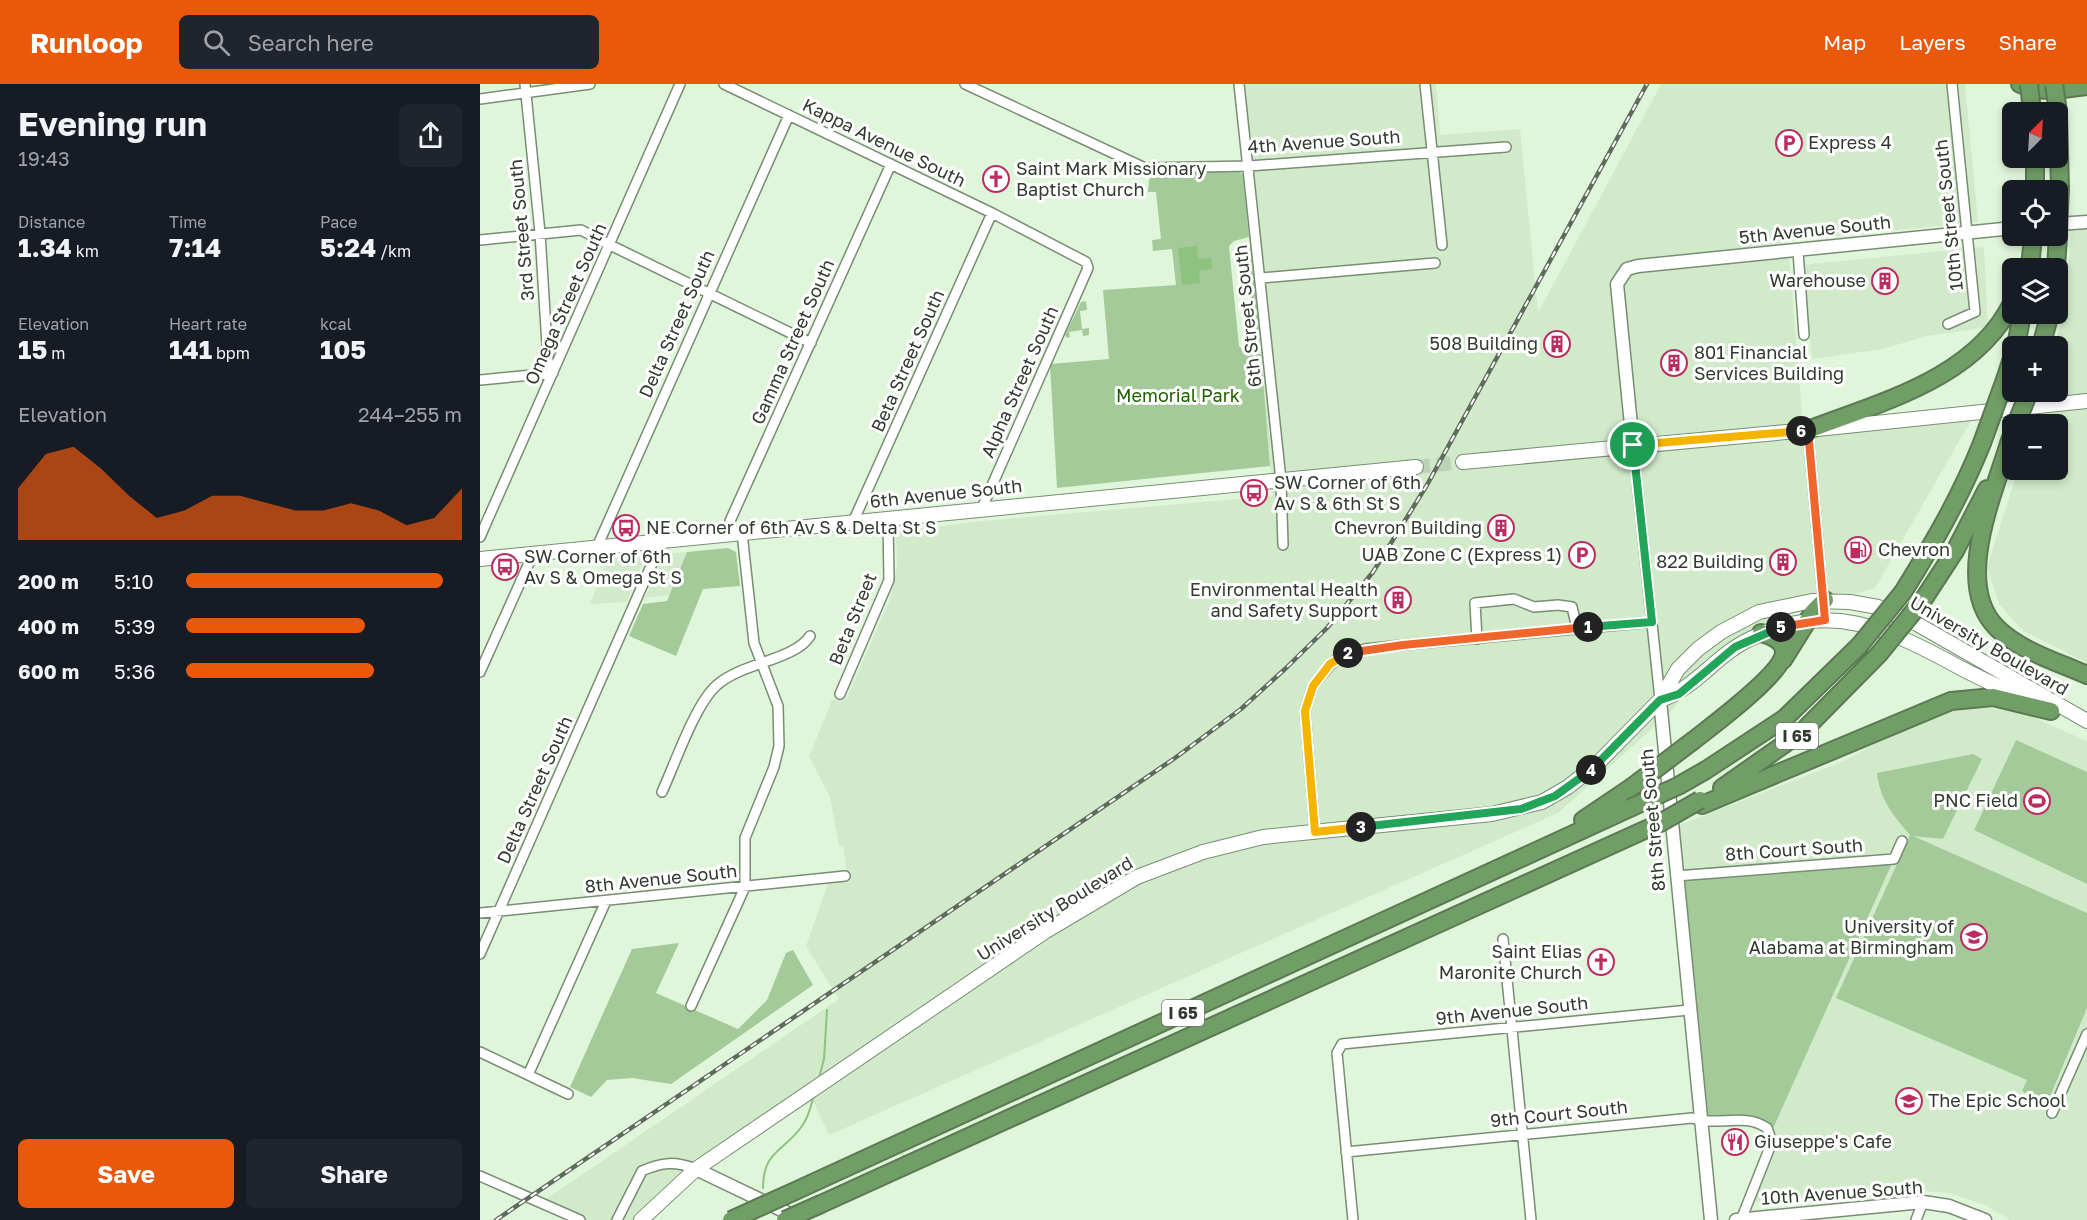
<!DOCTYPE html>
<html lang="en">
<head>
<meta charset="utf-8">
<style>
  :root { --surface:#171b24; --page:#20242c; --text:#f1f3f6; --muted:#9ea1a6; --accent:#ea580c }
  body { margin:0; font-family:"Golos Text",sans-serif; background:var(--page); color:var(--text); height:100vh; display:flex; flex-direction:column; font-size:22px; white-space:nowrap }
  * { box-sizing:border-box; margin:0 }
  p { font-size:20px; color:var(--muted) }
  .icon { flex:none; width:33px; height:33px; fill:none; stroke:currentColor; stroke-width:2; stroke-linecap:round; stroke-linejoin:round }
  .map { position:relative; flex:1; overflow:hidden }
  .sheet { display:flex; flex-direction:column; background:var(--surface); width:480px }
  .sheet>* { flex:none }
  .needle { width:39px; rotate:24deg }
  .fabs { position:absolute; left:1522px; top:18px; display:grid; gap:12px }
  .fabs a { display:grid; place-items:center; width:66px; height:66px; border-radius:9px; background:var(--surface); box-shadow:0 3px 9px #0003; font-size:30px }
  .pin { position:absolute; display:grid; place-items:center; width:51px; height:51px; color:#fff; margin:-26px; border:3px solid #fff; border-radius:50%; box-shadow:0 2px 6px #0007 }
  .km { position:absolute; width:30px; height:30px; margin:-15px; border-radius:50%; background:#222; color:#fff; font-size:16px; line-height:30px; text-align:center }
  .round { display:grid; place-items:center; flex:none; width:63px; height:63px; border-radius:9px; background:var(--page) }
  .summary { display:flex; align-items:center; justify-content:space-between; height:102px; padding:0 18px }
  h1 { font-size:33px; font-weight:700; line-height:45px }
  .metrics { display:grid; grid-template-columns:repeat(3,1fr); gap:9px; height:102px; padding:6px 18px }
  .metrics div { display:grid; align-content:center }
  .metrics b { font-size:26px; font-weight:700 }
  .metrics small { font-size:16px; font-weight:400 }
  .metrics p { font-size:16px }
  .chart { height:168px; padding:12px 18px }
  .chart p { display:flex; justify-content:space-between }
  .chart svg { width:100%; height:108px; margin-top:6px; fill:var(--accent); opacity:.7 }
  .button { display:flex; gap:12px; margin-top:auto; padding:12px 18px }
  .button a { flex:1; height:69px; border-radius:9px; background:var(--accent); color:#fff; font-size:24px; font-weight:700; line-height:69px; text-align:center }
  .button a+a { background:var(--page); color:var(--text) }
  ul { padding:0 18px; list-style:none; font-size:20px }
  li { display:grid; grid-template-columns:96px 72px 1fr; align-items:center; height:45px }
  li i { height:15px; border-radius:8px; background:var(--accent) }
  header { display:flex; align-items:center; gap:36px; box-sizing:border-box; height:84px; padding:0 30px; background:var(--accent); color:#fff }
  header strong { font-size:28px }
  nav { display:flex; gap:33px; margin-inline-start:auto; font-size:21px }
  .search { width:420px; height:54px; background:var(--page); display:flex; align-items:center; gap:15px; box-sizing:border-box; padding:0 21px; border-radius:9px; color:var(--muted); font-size:22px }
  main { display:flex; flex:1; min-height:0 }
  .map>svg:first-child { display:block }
</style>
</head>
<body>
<header>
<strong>Runloop</strong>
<div class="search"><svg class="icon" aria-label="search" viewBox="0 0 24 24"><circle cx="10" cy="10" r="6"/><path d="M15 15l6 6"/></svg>Search here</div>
<nav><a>Map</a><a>Layers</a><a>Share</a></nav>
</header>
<main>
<section class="sheet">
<div class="summary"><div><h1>Evening run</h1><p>19:43</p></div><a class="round"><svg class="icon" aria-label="share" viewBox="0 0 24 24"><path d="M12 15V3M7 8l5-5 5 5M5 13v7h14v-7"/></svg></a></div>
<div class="metrics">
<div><p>Distance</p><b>1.34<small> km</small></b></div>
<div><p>Time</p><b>7:14</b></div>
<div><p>Pace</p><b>5:24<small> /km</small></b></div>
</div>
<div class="metrics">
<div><p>Elevation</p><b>15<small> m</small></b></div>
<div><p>Heart rate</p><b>141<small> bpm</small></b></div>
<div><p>kcal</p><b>105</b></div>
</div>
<div class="chart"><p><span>Elevation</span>244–255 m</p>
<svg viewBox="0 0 160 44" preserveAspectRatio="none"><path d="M0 44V23L10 9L20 6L30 15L40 26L50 35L60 32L70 26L80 26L90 29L100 32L110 32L120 29L130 32L140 38L150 35L160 23V44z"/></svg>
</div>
<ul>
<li><b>200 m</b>5:10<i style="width:93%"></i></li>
<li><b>400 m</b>5:39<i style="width:65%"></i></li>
<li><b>600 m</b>5:36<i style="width:68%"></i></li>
</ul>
<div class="button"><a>Save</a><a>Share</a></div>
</section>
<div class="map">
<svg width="1607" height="1136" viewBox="0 0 1607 1136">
  <rect width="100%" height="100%" fill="#e0f6da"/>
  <path fill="#d1ebca" d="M755 0H956L960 51 1040 45 1058 229 1181 0H1485L1498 138 1308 157 1324 352 1493 333 1395 504 1296 535 1258 552 1224 577 1192 627 1078 729 349 1051 333 1016 229 1084 172 1136H87L56 1122 359 915 326 862 348 800 368 797 363 762H359L350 713 329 673 352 616 367 613 410 515 417 482 416 448 501 437 793 412Z
    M1607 142V579L1543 547 1519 520 1507 483 1538 386H1578V340H1553L1563 308H1578V262H1575L1583 228 1592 144Z
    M1504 163 1508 243 1447 252 1403 265 1332 275 1321 181Z
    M207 468 190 511 165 514 184 470Z
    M165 472 147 518 110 520 128 475Z
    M1489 623 1510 624 1546 630 1607 657V1136H1530L1505 1121 1468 1109 1413 1105 1267 1119 1291 1049 1414 775 1196 792 1192 744 1361 678 1422 646 1470 626Z"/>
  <path fill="#a4ca9a" d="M758 87 763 91 769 153 754 157 749 162 759 262 764 268H777L781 271 790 382 577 404 570 280 629 275 623 206 696 201 692 165 673 167 672 156 681 155 676 108H668L669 96 674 88Z
    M760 163H768L772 167 780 255 777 260 766 258 773 255 765 169H758Z
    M606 217 607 226 600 227 602 245 609 244V251L603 252 602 246 589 248 590 253 587 254 585 251 601 218Z
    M248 464 256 468 260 502 223 505 196 572 149 552 163 520 187 517 207 468Z
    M1536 656 1607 688V800L1494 746Z
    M1493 670 1502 675 1463 755 1433 752 1607 829V924L1566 1022 1542 1007 1547 996 1356 914 1430 751C1413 731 1400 716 1397 689Z
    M1414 775 1291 1049 1281 1040 1220 1038 1196 792Z
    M199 859 176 909 258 945 287 916 306 869 313 866 333 901 191 1000 152 994 127 996 111 1013 90 1003 152 865Z"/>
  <path fill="#8dc27f" d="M717 162 718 175 731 174 732 185 719 187 720 199 702 201 698 164Z"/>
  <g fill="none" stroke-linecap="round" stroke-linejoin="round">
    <path stroke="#8dc27f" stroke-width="2" d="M339 994 344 975 347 926
      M283 1104C283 1066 304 1068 322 1042 329 1033 331 1021 334 1011"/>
    <path stroke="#bdd0b8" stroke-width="14" stroke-dasharray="14 7" stroke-linecap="butt" d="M936 383 983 378"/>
    <defs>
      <path id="minor" d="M244 0 512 129 606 178 608 184 502 424
        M485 0 665 84 769 82 1026 63
        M759 0 801 396 803 461
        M945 0 962 161
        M0 15 110 0
        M0 156 101 146 130 161 331 259
        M1318 167 1324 251
        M781 194 955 179
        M1468 240 1495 228 1472 0
        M0 296 73 289 68 277 60 149 45 0
        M1328 346 1345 536
        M1153 361 1180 615
        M373 438 512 129
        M250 450V437L411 80
        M0 453 200 0
        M117 463 309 31
        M997 555 995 519 1034 515 1054 523 1078 521 1092 523 1097 544
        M0 588 53 470
        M360 610 409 496 408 435
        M182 708C195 680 215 620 237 601 261 579 315 576 330 552
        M835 748 825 627 833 602 851 580 862 571 885 565 923 561 1172 538
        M1196 792 1414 775 1422 757
        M0 829 365 792
        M1023 855 1051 1136
        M0 870 182 457
        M211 922 265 803V754L294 683 299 662 298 622 274 559 262 449
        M0 968 88 1010
        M48 991 126 817
        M1572 1029 1607 950
        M866 1068 1212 1034C1237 1043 1264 1028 1287 1044L1292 1058 1261 1136
        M0 1092 100 1136
        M137 1136 162 1087C182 1078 195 1077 216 1085
        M873 1136 857 969 862 960 1209 926
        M1436 1136 1443 1118"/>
      <path id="tertiary" d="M1578 140 1607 138
        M1153 361 1137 200 1147 185 1158 182 1533 144
        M1180 616 1231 1136
        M216 1085 318 1134
        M1256 1136 1443 1118 1469 1122 1505 1136"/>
      <path id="secondary" d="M983 378 1328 346 1607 317
        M0 475 936 383
        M1180 616C1215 605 1236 571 1270 555 1348 516 1407 544 1477 582 1501 595 1526 606 1551 618
        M161 1136 216 1085 566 847 657 793 723 768 783 753 1012 730 1062 718 1088 703 1118 679 1180 616 1198 585 1218 565 1241 548 1279 528 1332 517 1370 518 1398 523 1437 540 1607 637"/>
      <path id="motorway" d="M1540 0C1562 10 1584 5 1607 2
        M1578 32 1580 104
        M1555 106V74
        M1550 184 1553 152
        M1576 184 1578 152
        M1536 262 1542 230
        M1561 262 1570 230
        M1526 293 1533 271
        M1328 346C1401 318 1497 294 1533 217
        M1530 356C1515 407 1472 500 1517 544 1540 567 1578 578 1607 591
        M1423 508C1453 460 1481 412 1502 359
        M1443 516 1475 467 1507 405
        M1303 576 1333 528 1345 516
        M1214 656C1233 641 1302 590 1304 569 1305 557 1290 551 1281 549
        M1226 686 1305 634 1379 562
        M1242 704 1323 647 1399 570
        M1222 721 1471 617 1513 613 1571 627
        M1103 736 1152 703
        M313 1108 1150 724
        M341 1120 1180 739"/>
    </defs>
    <use href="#minor" stroke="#798d74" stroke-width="12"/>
    <use href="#tertiary" stroke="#798d74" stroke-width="15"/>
    <use href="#secondary" stroke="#798d74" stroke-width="16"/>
    <use href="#motorway" stroke="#5b7a53" stroke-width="20"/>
    <use href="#minor" stroke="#fff" stroke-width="9"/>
    <use href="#tertiary" stroke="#fff" stroke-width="12"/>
    <use href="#secondary" stroke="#fff" stroke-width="14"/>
    <use href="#motorway" stroke="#719d66" stroke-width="16"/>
    <defs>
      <path id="rail" d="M16 1136 695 674 761 625 805 585 847 544 893 488 947 401 1167 0"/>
    </defs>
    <use href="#rail" stroke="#5f6b5c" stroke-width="4.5"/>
    <use href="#rail" stroke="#fff" stroke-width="2" stroke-dasharray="7" stroke-linecap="butt"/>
    <defs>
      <path id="motorway-bridge" d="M1549 0 1552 28
        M1574 0 1578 28
        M1578 147 1580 104
        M1536 340 1549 308
        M1502 359 1526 293
        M1379 562 1423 508
        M1399 570 1443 516
        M1152 703 1214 656
        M1150 724 1198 702 1226 686
        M1180 739 1220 716
        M251 1136 313 1108
        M305 1136 341 1120"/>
    </defs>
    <use href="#motorway-bridge" stroke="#5b7a53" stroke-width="20" stroke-linecap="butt"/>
    <use href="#motorway-bridge" stroke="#719d66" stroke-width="16"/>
  </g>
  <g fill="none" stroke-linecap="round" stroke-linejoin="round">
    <defs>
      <path id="split-1" d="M1108 543 1172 538 1153 361"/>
      <path id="split-2" d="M868 569 923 561 1108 543"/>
      <path id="split-3" d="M868 569 850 580 833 602 825 627 835 748 881 743"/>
      <path id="split-4" d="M881 743 1041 725 1075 712 1111 686"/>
      <path id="split-5" d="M1111 686 1180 616 1199 610 1255 563 1301 543"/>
      <path id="split-6" d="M1301 543 1345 536 1328 346 1321 347"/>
      <path id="split-7" d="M1153 361 1321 347"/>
    </defs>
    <use href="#split-1" stroke="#fff" stroke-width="12"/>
    <use href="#split-2" stroke="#fff" stroke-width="12"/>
    <use href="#split-3" stroke="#fff" stroke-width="12"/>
    <use href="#split-4" stroke="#fff" stroke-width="12"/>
    <use href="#split-5" stroke="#fff" stroke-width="12"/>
    <use href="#split-6" stroke="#fff" stroke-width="12"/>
    <use href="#split-7" stroke="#fff" stroke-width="12"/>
    <use href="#split-1" stroke="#22a559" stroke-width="8"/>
    <use href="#split-2" stroke="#f0652b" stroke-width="8"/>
    <use href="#split-3" stroke="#f5b400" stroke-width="8"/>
    <use href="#split-4" stroke="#22a559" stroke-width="8"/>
    <use href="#split-5" stroke="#22a559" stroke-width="8"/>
    <use href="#split-6" stroke="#f0652b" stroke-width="8"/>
    <use href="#split-7" stroke="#f5b400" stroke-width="8"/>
  </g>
  <defs>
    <symbol id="parking-ring" viewBox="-11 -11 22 22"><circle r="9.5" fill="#fff" stroke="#ba2d60" stroke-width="1.5"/><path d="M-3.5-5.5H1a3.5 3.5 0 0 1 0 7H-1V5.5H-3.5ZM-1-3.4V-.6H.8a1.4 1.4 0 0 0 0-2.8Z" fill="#ba2d60"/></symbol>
    <symbol id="church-ring" viewBox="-11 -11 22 22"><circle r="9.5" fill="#fff" stroke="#ba2d60" stroke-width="1.5"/><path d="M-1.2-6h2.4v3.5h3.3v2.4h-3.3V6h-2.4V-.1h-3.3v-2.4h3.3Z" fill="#ba2d60"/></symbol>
    <symbol id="building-ring" viewBox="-11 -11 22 22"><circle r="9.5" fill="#fff" stroke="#ba2d60" stroke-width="1.5"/><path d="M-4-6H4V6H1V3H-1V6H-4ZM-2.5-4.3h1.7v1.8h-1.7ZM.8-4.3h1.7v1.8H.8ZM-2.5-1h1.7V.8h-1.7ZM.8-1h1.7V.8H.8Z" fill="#ba2d60"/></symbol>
    <symbol id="bus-ring" viewBox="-11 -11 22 22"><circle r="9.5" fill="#fff" stroke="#ba2d60" stroke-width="1.5"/><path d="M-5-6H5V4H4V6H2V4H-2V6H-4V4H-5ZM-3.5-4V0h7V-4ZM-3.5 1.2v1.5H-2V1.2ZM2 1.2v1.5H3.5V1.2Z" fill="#ba2d60"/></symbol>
    <symbol id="fuel-ring" viewBox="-11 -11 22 22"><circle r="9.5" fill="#fff" stroke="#ba2d60" stroke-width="1.5"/><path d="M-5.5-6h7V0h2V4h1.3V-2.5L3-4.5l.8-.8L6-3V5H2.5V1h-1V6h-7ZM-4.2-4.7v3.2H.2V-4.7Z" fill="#ba2d60"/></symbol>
    <symbol id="stadium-ring" viewBox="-11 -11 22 22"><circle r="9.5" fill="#fff" stroke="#ba2d60" stroke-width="1.5"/><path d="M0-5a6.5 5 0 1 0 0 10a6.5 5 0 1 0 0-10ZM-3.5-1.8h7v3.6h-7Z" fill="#ba2d60"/></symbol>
    <symbol id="university-ring" viewBox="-11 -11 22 22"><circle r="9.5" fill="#fff" stroke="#ba2d60" stroke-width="1.5"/><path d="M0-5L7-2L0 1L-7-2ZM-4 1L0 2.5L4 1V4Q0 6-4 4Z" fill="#ba2d60"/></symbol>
    <symbol id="school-ring" viewBox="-11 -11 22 22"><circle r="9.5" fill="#fff" stroke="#ba2d60" stroke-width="1.5"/><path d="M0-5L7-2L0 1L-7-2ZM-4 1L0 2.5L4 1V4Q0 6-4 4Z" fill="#ba2d60"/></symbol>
    <symbol id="restaurant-ring" viewBox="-11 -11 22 22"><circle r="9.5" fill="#fff" stroke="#ba2d60" stroke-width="1.5"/><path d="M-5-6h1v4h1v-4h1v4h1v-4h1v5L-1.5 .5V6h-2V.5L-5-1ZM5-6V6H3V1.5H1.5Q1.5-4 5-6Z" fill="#ba2d60"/></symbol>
  </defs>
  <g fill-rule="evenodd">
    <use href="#parking-ring" x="1294" y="44" width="30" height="30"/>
    <use href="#church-ring" x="501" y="80" width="30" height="30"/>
    <use href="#building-ring" x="1390" y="182" width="30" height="30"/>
    <use href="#building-ring" x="1062" y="245" width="30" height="30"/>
    <use href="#building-ring" x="1179" y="264" width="30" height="30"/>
    <use href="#bus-ring" x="759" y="394" width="30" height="30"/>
    <use href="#bus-ring" x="131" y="429" width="30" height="30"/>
    <use href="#building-ring" x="1006" y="429" width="30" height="30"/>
    <use href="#fuel-ring" x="1363" y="451" width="30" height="30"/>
    <use href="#parking-ring" x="1087" y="456" width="30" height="30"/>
    <use href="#building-ring" x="1288" y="463" width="30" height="30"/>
    <use href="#bus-ring" x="10" y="468" width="30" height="30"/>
    <use href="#building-ring" x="903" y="501" width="30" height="30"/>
    <use href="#stadium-ring" x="1542" y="702" width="30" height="30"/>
    <use href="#university-ring" x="1479" y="838" width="30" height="30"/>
    <use href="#church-ring" x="1106" y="863" width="30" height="30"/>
    <use href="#school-ring" x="1414" y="1002" width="30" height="30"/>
    <use href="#restaurant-ring" x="1240" y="1043" width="30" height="30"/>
  </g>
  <g text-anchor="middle" stroke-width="6" stroke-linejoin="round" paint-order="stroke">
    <g fill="#fff" stroke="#6f756d" stroke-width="1.5">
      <rect x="1296" y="639" width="42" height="26" rx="4.5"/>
      <rect x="682" y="916" width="42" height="26" rx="4.5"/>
    </g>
    <g font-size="16" font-weight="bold" fill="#313a2f">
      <text x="1317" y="658">I 65</text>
      <text x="703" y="935">I 65</text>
    </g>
    <g font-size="18" fill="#313a2f" stroke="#fff">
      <text transform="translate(844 58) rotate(-4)" y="6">4th Avenue South</text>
      <text transform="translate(404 59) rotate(26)" y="6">Kappa Avenue South</text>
      <text transform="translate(1469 131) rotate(-96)" y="6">10th Street South</text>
      <text transform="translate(42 146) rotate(-95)" y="6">3rd Street South</text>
      <text transform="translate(1335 146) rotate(-6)" y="6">5th Avenue South</text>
      <text transform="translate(86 220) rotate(-66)" y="6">Omega Street South</text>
      <text transform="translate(768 232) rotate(-96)" y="6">6th Street South</text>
      <text transform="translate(197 240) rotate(-66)" y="6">Delta Street South</text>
      <text transform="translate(313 258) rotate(-66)" y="6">Gamma Street South</text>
      <text transform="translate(428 277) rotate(-66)" y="6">Beta Street South</text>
      <text transform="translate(540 298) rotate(-66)" y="6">Alpha Street South</text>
      <text transform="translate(466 410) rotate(-6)" y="6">6th Avenue South</text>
      <text transform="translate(373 535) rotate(-68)" y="6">Beta Street</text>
      <text transform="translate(1509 562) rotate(30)" y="6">University Boulevard</text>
      <text transform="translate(55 706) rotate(-66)" y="6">Delta Street South</text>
      <text transform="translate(1173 736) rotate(-95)" y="6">8th Street South</text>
      <text transform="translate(1314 766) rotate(-4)" y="6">8th Court South</text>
      <text transform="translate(181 795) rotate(-6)" y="6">8th Avenue South</text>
      <text transform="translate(575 825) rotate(-32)" y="6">University Boulevard</text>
      <text transform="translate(1032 927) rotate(-6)" y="6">9th Avenue South</text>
      <text transform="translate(1079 1030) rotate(-6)" y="6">9th Court South</text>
      <text transform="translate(1362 1109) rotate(-4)" y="6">10th Avenue South</text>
    </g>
    <g font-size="18" fill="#313a2f" stroke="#fff" text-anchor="start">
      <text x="1328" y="65">Express 4</text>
      <text x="536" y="91">Saint Mark Missionary<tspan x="536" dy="21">Baptist Church</tspan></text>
      <text x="1386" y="203" text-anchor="end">Warehouse</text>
      <text x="1058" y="266" text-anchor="end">508 Building</text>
      <text x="1214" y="275">801 Financial<tspan x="1214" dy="21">Services Building</tspan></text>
      <text x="794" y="405">SW Corner of 6th<tspan x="794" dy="21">Av S &amp; 6th St S</tspan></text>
      <text x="166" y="450">NE Corner of 6th Av S &amp; Delta St S</text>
      <text x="1002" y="450" text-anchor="end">Chevron Building</text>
      <text x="1398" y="472">Chevron</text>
      <text x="1082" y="477" text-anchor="end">UAB Zone C (Express 1)</text>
      <text x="44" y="479">SW Corner of 6th<tspan x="44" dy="21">Av S &amp; Omega St S</tspan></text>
      <text x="1284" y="484" text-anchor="end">822 Building</text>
      <text x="898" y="512" text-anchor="end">Environmental Health<tspan x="898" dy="21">and Safety Support</tspan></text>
      <text x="1538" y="723" text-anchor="end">PNC Field</text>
      <text x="1474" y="849" text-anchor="end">University of<tspan x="1474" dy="21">Alabama at Birmingham</tspan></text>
      <text x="1102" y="874" text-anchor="end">Saint Elias<tspan x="1102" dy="21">Maronite Church</tspan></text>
      <text x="1448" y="1023">The Epic School</text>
      <text x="1274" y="1064">Giuseppe's Cafe</text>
    </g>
    <g font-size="18" fill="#1f6201" stroke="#fff">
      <text x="698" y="318">Memorial Park</text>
    </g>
  </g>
</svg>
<div class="fabs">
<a><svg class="needle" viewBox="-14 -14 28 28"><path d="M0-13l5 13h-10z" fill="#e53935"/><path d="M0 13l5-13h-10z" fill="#9ea1a6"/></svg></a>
<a><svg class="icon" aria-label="locate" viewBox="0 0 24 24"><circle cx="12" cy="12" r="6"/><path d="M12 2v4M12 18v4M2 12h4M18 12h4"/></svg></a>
<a><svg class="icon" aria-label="layers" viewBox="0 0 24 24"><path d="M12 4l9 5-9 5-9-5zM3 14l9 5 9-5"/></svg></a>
<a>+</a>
<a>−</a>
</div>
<div class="pin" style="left:1153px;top:361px;background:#1e9e55"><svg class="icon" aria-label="arrive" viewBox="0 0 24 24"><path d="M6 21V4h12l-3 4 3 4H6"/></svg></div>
<b class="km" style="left:1108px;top:543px">1</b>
<b class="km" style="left:868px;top:569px">2</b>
<b class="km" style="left:881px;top:743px">3</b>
<b class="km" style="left:1111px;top:686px">4</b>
<b class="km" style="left:1301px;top:543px">5</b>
<b class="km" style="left:1321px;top:347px">6</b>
</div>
</main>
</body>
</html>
